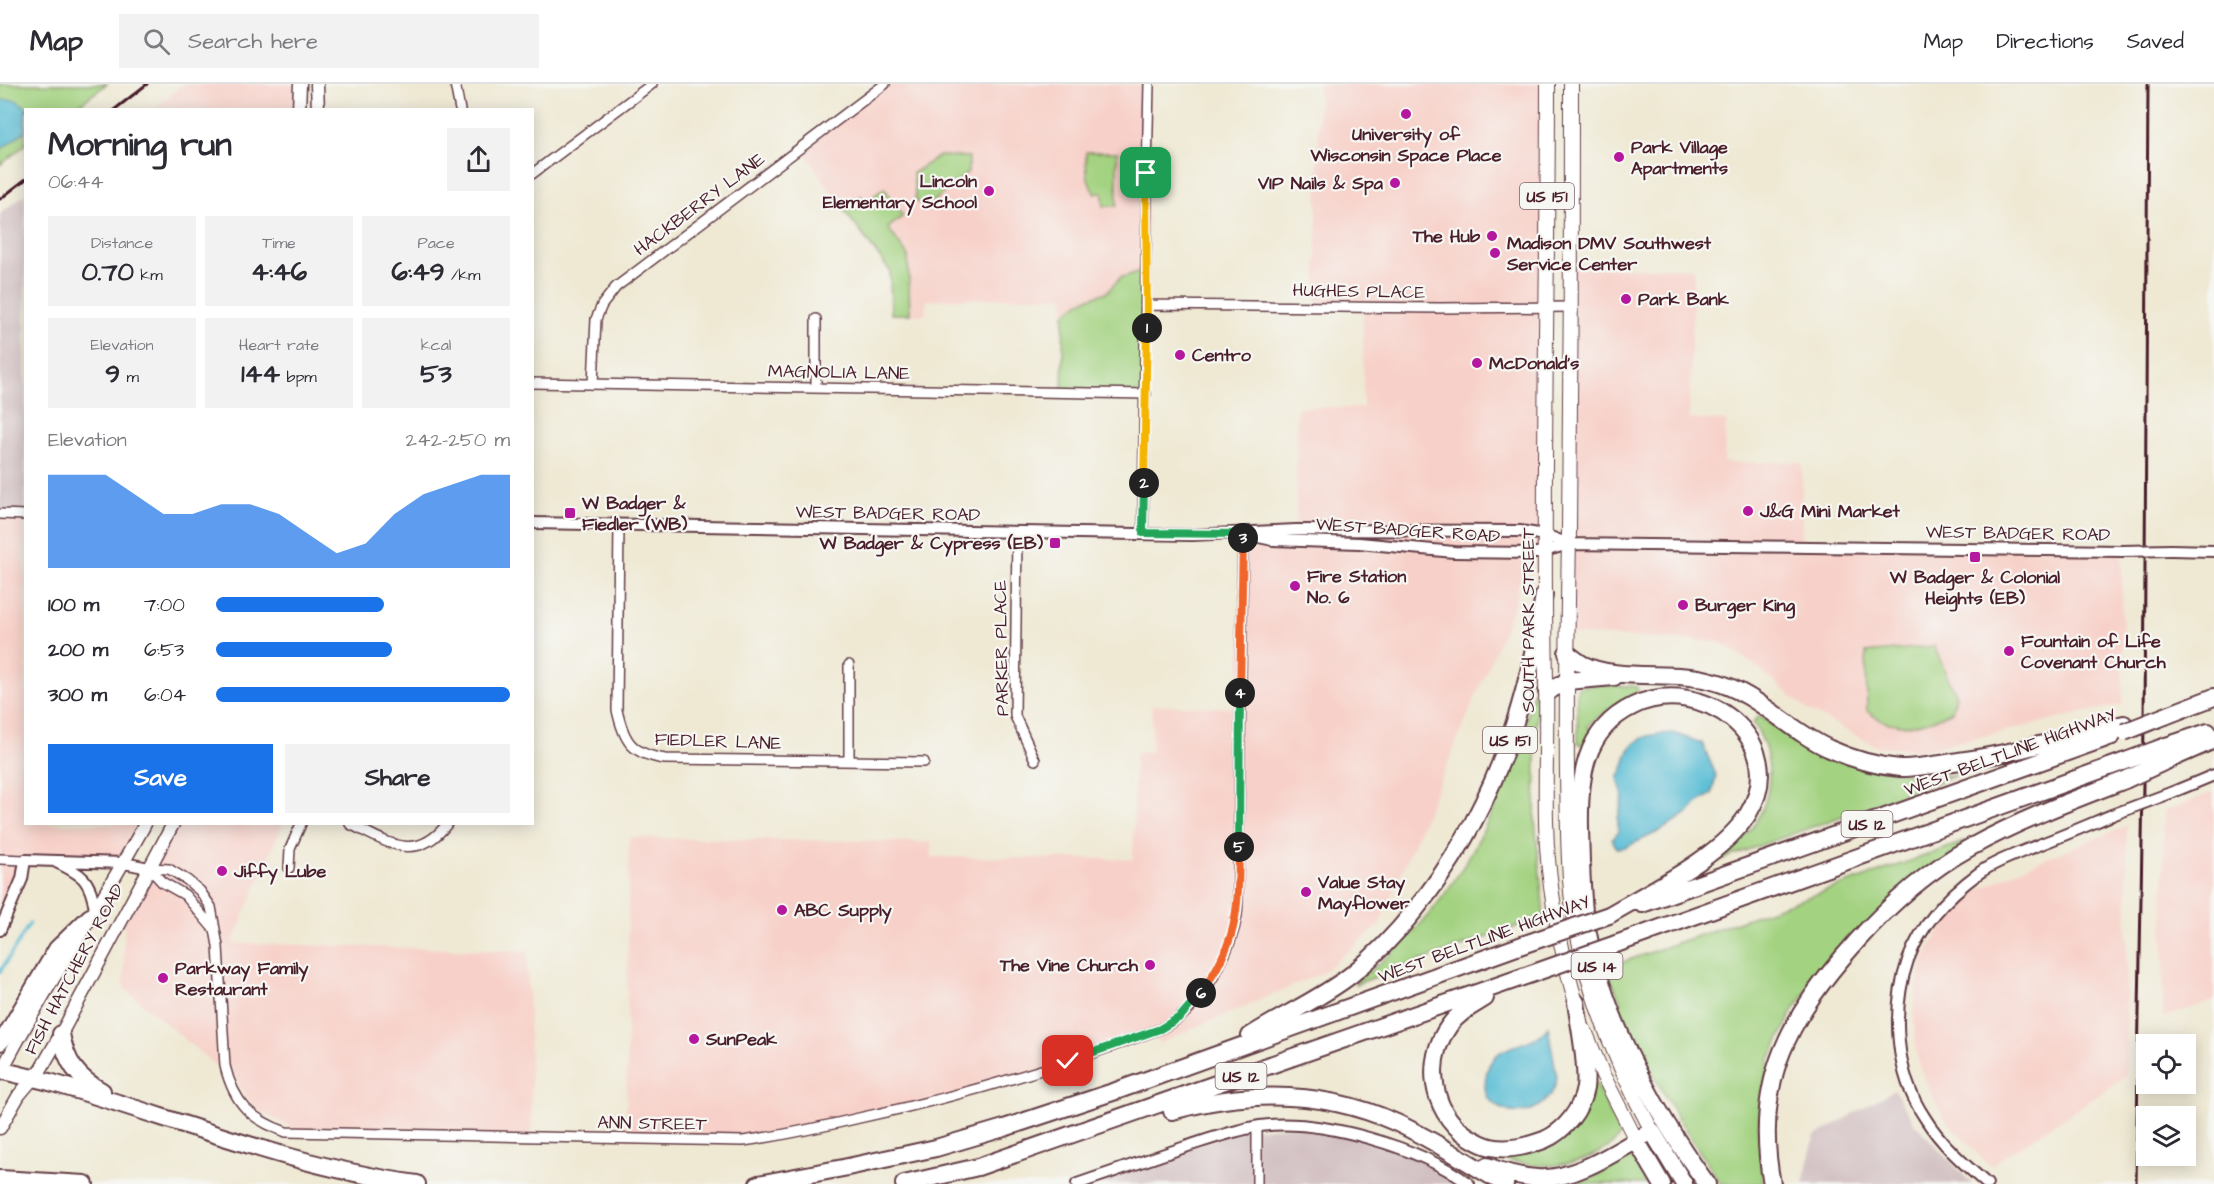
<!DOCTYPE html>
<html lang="en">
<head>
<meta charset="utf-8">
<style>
  :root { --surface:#fff; --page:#f2f2f3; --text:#2b2b33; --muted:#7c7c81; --line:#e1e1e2; --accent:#1a73e8 }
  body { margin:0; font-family:"Architects Daughter",sans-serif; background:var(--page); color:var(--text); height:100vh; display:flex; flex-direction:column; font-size:22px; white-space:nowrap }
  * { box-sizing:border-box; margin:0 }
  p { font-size:20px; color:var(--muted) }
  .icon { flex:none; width:33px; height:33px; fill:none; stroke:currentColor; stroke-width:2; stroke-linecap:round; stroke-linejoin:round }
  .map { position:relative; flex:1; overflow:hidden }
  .sheet { position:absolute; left:24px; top:24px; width:510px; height:717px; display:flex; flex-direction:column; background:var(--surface); border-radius:0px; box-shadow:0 3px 15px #0003 }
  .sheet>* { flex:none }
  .controls { position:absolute; left:2136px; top:950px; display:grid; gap:12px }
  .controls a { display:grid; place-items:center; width:60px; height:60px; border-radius:0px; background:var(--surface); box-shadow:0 3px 15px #0003; font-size:30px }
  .pin { position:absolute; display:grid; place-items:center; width:51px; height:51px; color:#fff; margin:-26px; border-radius:12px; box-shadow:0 3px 9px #0006 }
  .km { position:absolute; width:30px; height:30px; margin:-15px; border-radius:50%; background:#222; color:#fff; font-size:16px; line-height:30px; text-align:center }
  .round { display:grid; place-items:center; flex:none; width:63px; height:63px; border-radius:0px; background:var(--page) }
  .head { display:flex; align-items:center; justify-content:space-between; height:102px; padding:0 24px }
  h1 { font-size:33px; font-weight:800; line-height:45px }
  .metrics { display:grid; grid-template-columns:repeat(3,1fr); gap:9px; height:102px; padding:6px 24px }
  .metrics div { display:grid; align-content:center; border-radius:0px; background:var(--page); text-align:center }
  .metrics b { font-size:26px; font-weight:800 }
  .metrics small { font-size:16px; font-weight:400 }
  .metrics p { font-size:16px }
  .chart { height:168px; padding:12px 24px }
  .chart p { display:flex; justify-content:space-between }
  .chart svg { width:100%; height:108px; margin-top:6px; fill:var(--accent); opacity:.7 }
  .button { display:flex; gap:12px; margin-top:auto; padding:12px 24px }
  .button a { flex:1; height:69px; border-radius:0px; background:var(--accent); color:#fff; font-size:24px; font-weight:800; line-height:69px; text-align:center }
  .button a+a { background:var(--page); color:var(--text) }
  ul { padding:0 24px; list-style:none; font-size:20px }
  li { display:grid; grid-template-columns:96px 72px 1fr; align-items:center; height:45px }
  li i { height:15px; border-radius:8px; background:var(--accent) }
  header { display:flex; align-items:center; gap:36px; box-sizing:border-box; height:84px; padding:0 30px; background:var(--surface); border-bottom:2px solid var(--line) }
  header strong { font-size:28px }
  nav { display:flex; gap:33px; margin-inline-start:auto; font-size:21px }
  .search { width:420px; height:54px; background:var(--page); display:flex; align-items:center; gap:15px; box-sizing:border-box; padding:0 21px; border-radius:0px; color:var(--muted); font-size:22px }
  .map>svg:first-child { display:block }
</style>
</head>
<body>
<header>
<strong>Map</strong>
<div class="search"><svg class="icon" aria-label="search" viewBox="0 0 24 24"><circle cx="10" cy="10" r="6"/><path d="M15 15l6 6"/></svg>Search here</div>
<nav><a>Map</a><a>Directions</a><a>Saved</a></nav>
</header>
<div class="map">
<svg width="2214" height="1100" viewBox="0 0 2214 1100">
  <rect width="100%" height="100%" fill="#f6f6f2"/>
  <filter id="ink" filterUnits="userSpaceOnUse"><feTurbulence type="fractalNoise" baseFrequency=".0167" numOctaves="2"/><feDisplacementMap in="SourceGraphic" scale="12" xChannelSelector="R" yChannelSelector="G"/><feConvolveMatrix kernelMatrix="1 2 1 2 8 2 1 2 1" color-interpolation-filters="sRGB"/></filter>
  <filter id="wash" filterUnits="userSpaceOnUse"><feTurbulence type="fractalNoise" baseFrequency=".008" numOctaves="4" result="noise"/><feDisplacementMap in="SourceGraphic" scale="24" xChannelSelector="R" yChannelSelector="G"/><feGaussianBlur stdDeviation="1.35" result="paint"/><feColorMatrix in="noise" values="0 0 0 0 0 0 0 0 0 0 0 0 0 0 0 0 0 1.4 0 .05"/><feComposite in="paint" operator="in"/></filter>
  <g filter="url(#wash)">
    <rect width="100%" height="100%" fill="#efe9d4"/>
    <path fill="#f7d1c9" d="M183 0H300L299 25 154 26Z
      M885 0H1149L1147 185 1120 194 1107 208 1083 216 1064 230V212L927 216 925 231 891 230 890 187 844 126 801 63Z
      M1319 0H1548L1545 451 1523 481 1514 522 1379 842 1320 890 1160 959 1149 950 984 1005 769 1054 626 1055 629 754 931 758 932 773 1133 775 1135 670 1152 667V621L1239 624 1243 450 1296 446 1297 323 1363 324V224L1316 223Z
      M1571 184H1694L1689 335 1726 337 1724 379 1802 378V462L2122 467 2123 620 1923 666 1876 662 1806 625 1757 583 1720 558 1568 550Z
      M0 430 25 431 26 740H145L124 779 25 776 0 846Z
      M2214 708V917L2163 933 2164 727Z
      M173 740H283L232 859 527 867 532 1053 302 1049 258 1027 241 1006 231 983H217L124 904V831Z
      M2127 742 2126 993 1990 1082 1955 1046 1943 1032 1932 1012 1922 988 1916 969 1913 922 1923 877 1930 862 1949 833 1964 818 1981 805 2020 785Z"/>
    <path fill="#d2bfc1" d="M25 110V431L0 430V130Z
      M1894 1006 1915 1040 1972 1100H1803L1814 1053Z
      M1304 1042 1389 1059 1469 1100H1077L1246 1045Z"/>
    <path fill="#a3d280" stroke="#767856" stroke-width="1.5" d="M0 0H107L73 25 26 26 25 61 0 81Z
      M1086 68H1117V122H1103V109H1094C1086 95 1086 84 1086 68Z
      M939 72 969 73 968 88 933 118H916L913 89Z
      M884 104 903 132 888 144 908 172 910 230H891L890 187 844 126 861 112 866 118Z
      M1147 185 1146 310 1062 308 1064 230 1083 216 1107 208 1120 194Z
      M1934 562 1956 612 1952 627C1924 642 1893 649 1867 627L1866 569Z
      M1589 601 1632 602 1637 603 1638 608 1613 622 1587 642 1591 645 1583 661 1578 659 1577 607 1578 604Z
      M1534 606 1537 607 1535 736 1544 833 1356 900 1355 898C1456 828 1504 722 1534 606Z
      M1759 632 1822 671 1835 676 1917 691H1957L1714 778C1724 768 1737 761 1746 751 1775 718 1776 674 1753 638Z
      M1967 757 1808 905 1793 927 1770 975 1762 1010 1758 1046 1763 1100H1721L1678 1035 1635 957C1635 940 1621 936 1616 921L1621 918 1606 884Z
      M1593 999 1596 1000 1620 1051C1615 1060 1607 1064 1598 1069 1569 1085 1538 1084 1506 1076L1503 1071C1565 1070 1566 1047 1593 999Z
      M1628 1072 1632 1074 1648 1100H1573L1600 1090Z"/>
    <path fill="#56bcd4" stroke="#506e80" stroke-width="1.5" d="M0 16H16L29 25 26 26 25 47 0 66Z
      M1673 649 1702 659 1716 691 1712 710 1697 719 1688 729 1660 747 1626 763 1617 764 1612 756 1618 748V734L1623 713 1618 694C1624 686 1624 680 1627 671 1634 651 1654 650 1673 649Z
      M1548 943 1557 993C1554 1020 1523 1038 1499 1023 1495 1020 1491 1018 1488 1014 1484 1007 1485 1000 1486 992 1492 954 1532 967 1548 943Z"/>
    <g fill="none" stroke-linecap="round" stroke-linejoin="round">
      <path stroke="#56bcd4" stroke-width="3" d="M0 888 30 839"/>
    </g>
  </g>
  <g filter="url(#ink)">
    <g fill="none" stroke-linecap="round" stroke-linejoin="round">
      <defs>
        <path id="minor" d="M455 0 460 26
          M532 90 652 0
          M1147 221 1439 224 1571 223
          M532 299 1146 310
          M593 300 596 235 602 221 616 203 885 0
          M816 304V235
          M0 430 26 431
          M619 441 617 626C624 658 632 670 665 675L924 678
          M1017 448 1015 632 1035 676
          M1143 449 1147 89 1149 0
          M849 581V677
          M350 740C387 758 416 780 447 740
          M0 775 25 776
          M149 784 169 785 187 796 200 807 211 823 218 862 225 982C234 1019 251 1036 286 1048L743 1057C782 1052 821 1043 859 1034 962 1012 1062 982 1160 945 1167 941 1174 938 1180 933 1207 911 1232 865 1237 831 1238 822 1238 812 1238 802L1243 450
          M149 784 162 798 185 811 212 843
          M289 784 290 765 301 740
          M1257 1100V1043"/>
        <path id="tertiary" d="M532 439 1192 451 1296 446 1520 447 1545 451 1569 460 2122 467
          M1254 452 1273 456 1359 459 1454 468 1537 469 1569 460
          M2171 466 2214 467
          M2173 708 2214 691
          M56 778C83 791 90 795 95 825
          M0 846 22 795 25 776 124 779 149 784
          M1077 1100C1113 1088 1149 1075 1185 1063 1210 1055 1235 1046 1260 1042 1321 1034 1420 1063 1469 1100
          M1987 1100C1964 1080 1941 1060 1925 1034 1895 990 1891 926 1908 876 1921 841 1949 811 1979 789 1997 776 2020 769 2041 760 2065 751 2088 741 2112 731"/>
        <path id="secondary" d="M317 0 318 26
          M299 26 300 0
          M0 990C44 903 99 825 145 740
          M0 1044 19 1011 41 985 61 950 173 740"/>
        <path id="primary" d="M1548 0C1548 199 1542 398 1546 597 1547 644 1545 691 1546 738 1547 801 1560 865 1578 926
          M1571 0C1571 149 1571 299 1569 448 1568 529 1566 609 1567 689 1568 731 1567 774 1572 817 1583 898 1613 975 1652 1047
          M1585 947 1603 991 1636 1056"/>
        <path id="motorway" d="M1567 569C1572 573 1577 577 1582 580 1616 598 1673 586 1712 597 1757 608 1789 647 1830 665 1852 675 1877 682 1900 684 1920 684 1940 680 1959 677 2015 669 2069 653 2124 640
          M1547 608 1567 597 1614 593
          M2165 632 2214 613
          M2166 662 2208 648
          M2166 677 2214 656
          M1642 820 2112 652
          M1609 831C1653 805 1721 773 1748 730 1793 656 1701 589 1633 622 1583 646 1579 696 1580 744 1581 772 1581 799 1584 827 1598 923 1650 1022 1707 1100
          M1616 860 2123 678
          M1485 914C1472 922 1458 929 1449 942 1424 976 1431 1027 1466 1051 1474 1056 1481 1061 1491 1063 1509 1067 1527 1062 1544 1056 1565 1047 1581 1026 1585 1004 1588 981 1579 941 1576 918
          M61 950C66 978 77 994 102 1007
          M1250 952C1283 931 1320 915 1351 891 1375 872 1396 850 1415 826 1490 734 1526 628 1544 511
          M0 958 7 950 57 865 90 833
          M0 986C18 991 36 994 53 999 174 1034 292 1083 417 1100
          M1172 1027C1248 1006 1324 1006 1397 1039 1434 1056 1469 1080 1505 1100
          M1636 1056 1662 1100
          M1487 1082C1503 1088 1520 1093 1537 1094 1575 1097 1620 1065 1652 1047L1684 1100
          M0 1095 85 1100
          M758 1100 843 1084 936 1064 1004 1044 1116 1007 1525 860
          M904 1100 978 1083 1531 890
          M1772 1100C1752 997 1790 932 1856 858 1889 821 1927 787 1971 763 2020 736 2073 716 2125 696"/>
      </defs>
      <use href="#minor" stroke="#633d44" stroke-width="12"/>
      <use href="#tertiary" stroke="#633d44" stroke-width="14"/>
      <use href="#secondary" stroke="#633d44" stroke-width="15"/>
      <use href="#primary" stroke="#633d44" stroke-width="16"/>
      <use href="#motorway" stroke="#633d44" stroke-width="20"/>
      <use href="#minor" stroke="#fff" stroke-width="9"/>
      <use href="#tertiary" stroke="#fff" stroke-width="10"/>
      <use href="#secondary" stroke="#fff" stroke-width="12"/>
      <use href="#primary" stroke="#fff" stroke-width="14"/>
      <use href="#motorway" stroke="#fff" stroke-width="16"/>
      <path stroke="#4a1f2b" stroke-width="3" d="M114 26 147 0
        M0 115 26 95
        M2136 1100 2144 643 2148 0"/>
      <defs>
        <path id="tertiary-bridge" d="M2122 467 2171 466
          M2112 731 2173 708"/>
        <path id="motorway-bridge" d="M2124 648 2165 632
          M2123 678 2166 662
          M2125 696 2166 677
          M1525 860 1609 831
          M1531 890 1616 860"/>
      </defs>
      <use href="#tertiary-bridge" stroke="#633d44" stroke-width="14" stroke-linecap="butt"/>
      <use href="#motorway-bridge" stroke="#633d44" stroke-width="20" stroke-linecap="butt"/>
      <use href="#tertiary-bridge" stroke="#fff" stroke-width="10"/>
      <use href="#motorway-bridge" stroke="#fff" stroke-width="16"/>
    </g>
  </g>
  <g fill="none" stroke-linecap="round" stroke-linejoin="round" filter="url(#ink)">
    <defs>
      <path id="split-1" d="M1146 89 1147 244"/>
      <path id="split-2" d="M1144 399 1147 244"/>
      <path id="split-3" d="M1144 399 1143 449 1243 450V454"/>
      <path id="split-4" d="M1240 609 1243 454"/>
      <path id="split-5" d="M1239 763 1240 609"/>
      <path id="split-6" d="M1201 909C1239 855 1238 827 1239 763"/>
      <path id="split-7" d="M1068 977 1160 945 1180 933 1201 909"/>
    </defs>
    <use href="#split-1" stroke="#fff" stroke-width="12"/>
    <use href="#split-2" stroke="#fff" stroke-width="12"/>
    <use href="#split-3" stroke="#fff" stroke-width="12"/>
    <use href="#split-4" stroke="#fff" stroke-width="12"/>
    <use href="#split-5" stroke="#fff" stroke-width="12"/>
    <use href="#split-6" stroke="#fff" stroke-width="12"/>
    <use href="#split-7" stroke="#fff" stroke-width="12"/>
    <use href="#split-1" stroke="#f5b400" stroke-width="8"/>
    <use href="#split-2" stroke="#f5b400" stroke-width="8"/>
    <use href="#split-3" stroke="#22a559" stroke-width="8"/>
    <use href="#split-4" stroke="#f0652b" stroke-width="8"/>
    <use href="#split-5" stroke="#22a559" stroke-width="8"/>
    <use href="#split-6" stroke="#f0652b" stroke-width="8"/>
    <use href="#split-7" stroke="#22a559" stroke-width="8"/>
  </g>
  <g fill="#b5179e" stroke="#f6f6f2" stroke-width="2">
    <circle cx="1406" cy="30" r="6"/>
    <circle cx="1619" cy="73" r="6"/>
    <circle cx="1395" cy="99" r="6"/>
    <circle cx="989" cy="107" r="6"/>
    <circle cx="1492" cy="152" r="6"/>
    <circle cx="1495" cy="169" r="6"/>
    <circle cx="1626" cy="215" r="6"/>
    <circle cx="1180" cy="271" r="6"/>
    <circle cx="1477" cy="279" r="6"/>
    <circle cx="1748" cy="427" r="6"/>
    <rect x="564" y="423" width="12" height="12" rx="3"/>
    <rect x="1049" y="453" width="12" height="12" rx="3"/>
    <rect x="1969" y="467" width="12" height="12" rx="3"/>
    <circle cx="1295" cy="502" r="6"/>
    <circle cx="1683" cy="521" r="6"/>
    <circle cx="2009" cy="567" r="6"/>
    <circle cx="222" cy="787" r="6"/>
    <circle cx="1306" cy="808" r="6"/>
    <circle cx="782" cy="826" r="6"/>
    <circle cx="1150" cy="881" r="6"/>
    <circle cx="163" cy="894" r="6"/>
    <circle cx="694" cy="955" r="6"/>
  </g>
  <g text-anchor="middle" stroke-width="4.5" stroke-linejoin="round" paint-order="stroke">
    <g fill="#f6f6f2" stroke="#7e6067" stroke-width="1.5">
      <rect x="1520" y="99" width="54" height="26" rx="4.5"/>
      <rect x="1483" y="643" width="54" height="26" rx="4.5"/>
      <rect x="1841.5" y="727" width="51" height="26" rx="4.5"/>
      <rect x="1571.5" y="869" width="51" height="26" rx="4.5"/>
      <rect x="1215.5" y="979" width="51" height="26" rx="4.5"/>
    </g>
    <g font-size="16" font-weight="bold" fill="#4a1f2b">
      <text x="1547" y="118">US 151</text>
      <text x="1510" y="662">US 151</text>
      <text x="1867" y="746">US 12</text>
      <text x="1597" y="888">US 14</text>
      <text x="1241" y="998">US 12</text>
    </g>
    <g font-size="18" font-weight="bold" fill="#4a1f2b" stroke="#f6f6f2" text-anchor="start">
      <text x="1406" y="56" text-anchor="middle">University of<tspan x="1406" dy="21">Wisconsin Space Place</tspan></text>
      <text x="1631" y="69">Park Village<tspan x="1631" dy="21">Apartments</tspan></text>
      <text x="977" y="103" text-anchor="end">Lincoln<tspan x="977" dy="21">Elementary School</tspan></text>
      <text x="1383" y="105" text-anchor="end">VIP Nails &amp; Spa</text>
      <text x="1480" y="158" text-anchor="end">The Hub</text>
      <text x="1507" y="165">Madison DMV Southwest<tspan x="1507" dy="21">Service Center</tspan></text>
      <text x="1638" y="221">Park Bank</text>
      <text x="1192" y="277">Centro</text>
      <text x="1489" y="285">McDonald's</text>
      <text x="582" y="425">W Badger &amp;<tspan x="582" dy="21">Fiedler (WB)</tspan></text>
      <text x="1760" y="433">J&amp;G Mini Market</text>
      <text x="1043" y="465" text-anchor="end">W Badger &amp; Cypress (EB)</text>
      <text x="1307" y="498">Fire Station<tspan x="1307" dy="21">No. 6</tspan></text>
      <text x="1975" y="499" text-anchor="middle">W Badger &amp; Colonial<tspan x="1975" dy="21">Heights (EB)</tspan></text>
      <text x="1695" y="527">Burger King</text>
      <text x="2021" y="563">Fountain of Life<tspan x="2021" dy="21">Covenant Church</tspan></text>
      <text x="234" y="793">Jiffy Lube</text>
      <text x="1318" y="804">Value Stay<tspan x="1318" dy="21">Mayflower</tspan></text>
      <text x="794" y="832">ABC Supply</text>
      <text x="1138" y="887" text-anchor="end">The Vine Church</text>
      <text x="175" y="890">Parkway Family<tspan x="175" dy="21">Restaurant</tspan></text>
      <text x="706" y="961">SunPeak</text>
    </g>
    <g font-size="18" fill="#4a1f2b" stroke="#f6f6f2">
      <text transform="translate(699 120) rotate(-37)" y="6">HACKBERRY LANE</text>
      <text transform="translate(1359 207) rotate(1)" y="6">HUGHES PLACE</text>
      <text transform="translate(839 288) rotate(1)" y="6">MAGNOLIA LANE</text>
      <text transform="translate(888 429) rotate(1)" y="6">WEST BADGER ROAD</text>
      <text transform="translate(1408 446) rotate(4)" y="6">WEST BADGER ROAD</text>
      <text transform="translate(2018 449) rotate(1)" y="6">WEST BADGER ROAD</text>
      <text transform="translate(1528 536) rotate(-90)" y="6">SOUTH PARK STREET</text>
      <text transform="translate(1001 564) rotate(-91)" y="6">PARKER PLACE</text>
      <text transform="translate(718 657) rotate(2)" y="6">FIEDLER LANE</text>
      <text transform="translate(2010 668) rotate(-20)" y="6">WEST BELTLINE HIGHWAY</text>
      <text transform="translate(1484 855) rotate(-20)" y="6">WEST BELTLINE HIGHWAY</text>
      <text transform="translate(74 885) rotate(-62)" y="6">FISH HATCHERY ROAD</text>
      <text transform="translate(652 1039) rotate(1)" y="6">ANN STREET</text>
    </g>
  </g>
</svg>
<div class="controls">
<a><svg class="icon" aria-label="locate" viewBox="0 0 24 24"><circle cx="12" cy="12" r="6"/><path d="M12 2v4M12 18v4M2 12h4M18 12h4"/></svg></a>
<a><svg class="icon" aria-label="layers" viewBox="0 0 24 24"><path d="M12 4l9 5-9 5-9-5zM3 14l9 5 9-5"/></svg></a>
</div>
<div class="pin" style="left:1146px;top:89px;background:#1e9e55"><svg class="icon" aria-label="arrive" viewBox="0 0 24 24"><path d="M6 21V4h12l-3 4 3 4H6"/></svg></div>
<div class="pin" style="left:1068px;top:977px;background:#d93025"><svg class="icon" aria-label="check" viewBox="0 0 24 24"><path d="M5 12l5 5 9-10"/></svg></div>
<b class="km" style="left:1147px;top:244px">1</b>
<b class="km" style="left:1144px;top:399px">2</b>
<b class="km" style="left:1243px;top:454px">3</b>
<b class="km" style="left:1240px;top:609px">4</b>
<b class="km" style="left:1239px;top:763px">5</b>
<b class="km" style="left:1201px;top:909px">6</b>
<section class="sheet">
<div class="head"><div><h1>Morning run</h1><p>06:44</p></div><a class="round"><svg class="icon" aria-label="share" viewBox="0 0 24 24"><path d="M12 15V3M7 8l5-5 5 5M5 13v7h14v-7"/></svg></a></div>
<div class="metrics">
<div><p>Distance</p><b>0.70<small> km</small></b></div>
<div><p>Time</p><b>4:46</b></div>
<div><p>Pace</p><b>6:49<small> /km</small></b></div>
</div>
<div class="metrics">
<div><p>Elevation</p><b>9<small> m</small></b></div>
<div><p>Heart rate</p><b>144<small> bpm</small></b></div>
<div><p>kcal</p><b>53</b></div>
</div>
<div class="chart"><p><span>Elevation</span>242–250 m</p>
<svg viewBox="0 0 160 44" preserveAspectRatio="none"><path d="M0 44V6L10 6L20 6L30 14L40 22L50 22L60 18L70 18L80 22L90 30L100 38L110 34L120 22L130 14L140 10L150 6L160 6V44z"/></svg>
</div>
<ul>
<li><b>100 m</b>7:00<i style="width:57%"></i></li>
<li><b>200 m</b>6:53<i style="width:60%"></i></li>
<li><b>300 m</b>6:04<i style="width:100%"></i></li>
</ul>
<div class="button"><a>Save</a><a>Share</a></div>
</section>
</div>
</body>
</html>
